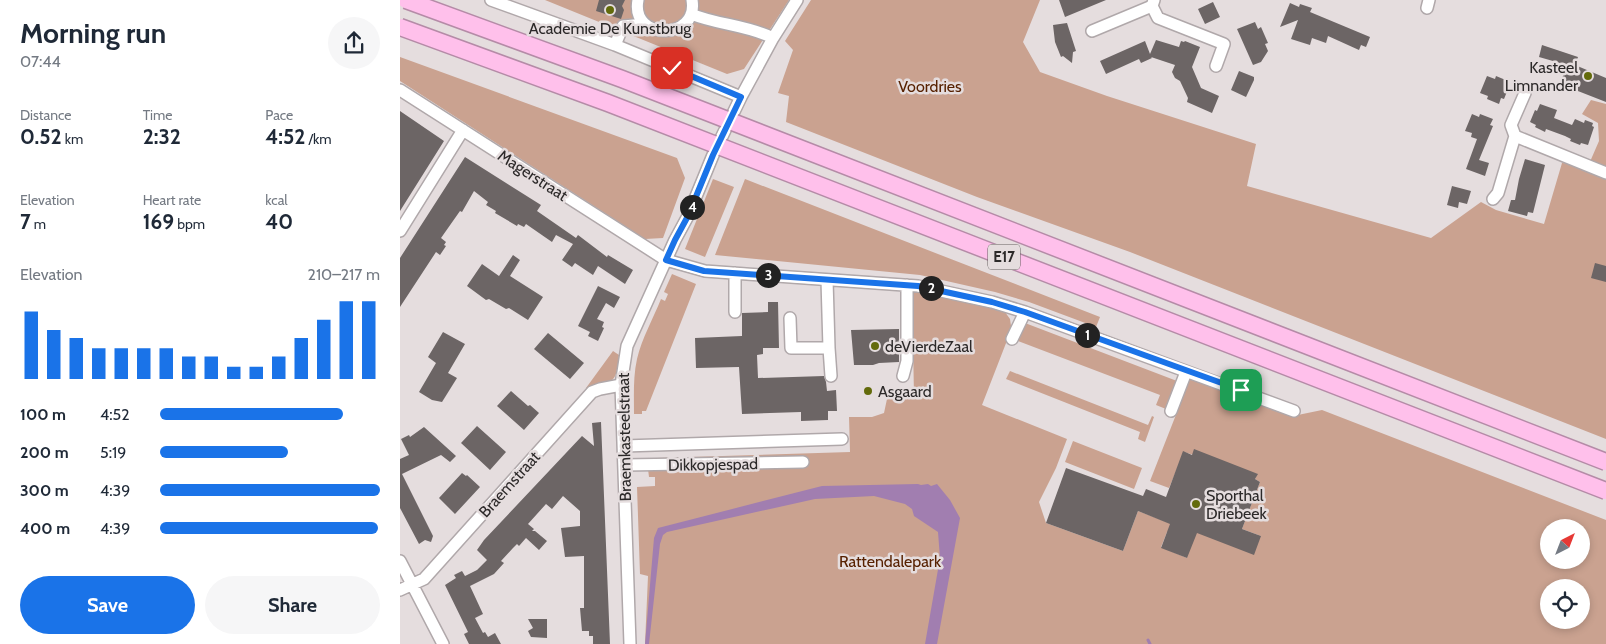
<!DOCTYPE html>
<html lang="en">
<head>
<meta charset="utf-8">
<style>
  :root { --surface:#fff; --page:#f6f6f7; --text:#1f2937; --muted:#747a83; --accent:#1a73e8 }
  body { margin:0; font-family:Cabin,sans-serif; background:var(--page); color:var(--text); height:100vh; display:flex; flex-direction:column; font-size:19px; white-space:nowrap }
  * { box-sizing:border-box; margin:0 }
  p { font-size:16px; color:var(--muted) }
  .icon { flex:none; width:28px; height:28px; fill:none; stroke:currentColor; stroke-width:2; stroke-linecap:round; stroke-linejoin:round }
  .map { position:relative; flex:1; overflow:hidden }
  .details { display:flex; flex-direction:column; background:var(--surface); width:400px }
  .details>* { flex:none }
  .needle { width:32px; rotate:42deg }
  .buttons { position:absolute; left:1140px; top:519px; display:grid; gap:10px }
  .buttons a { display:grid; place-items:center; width:50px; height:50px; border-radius:50%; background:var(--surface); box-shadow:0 2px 8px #0003; font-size:25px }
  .pin { position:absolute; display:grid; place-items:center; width:42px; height:42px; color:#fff; margin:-21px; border-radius:10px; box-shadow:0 2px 8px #0006 }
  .km { position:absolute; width:25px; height:25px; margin:-12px; border-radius:50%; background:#222; color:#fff; font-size:14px; line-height:25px; text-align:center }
  .round { display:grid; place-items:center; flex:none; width:52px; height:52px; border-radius:26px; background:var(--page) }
  .headline { display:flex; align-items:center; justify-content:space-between; height:85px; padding:0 20px }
  h1 { font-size:28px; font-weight:700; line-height:38px }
  .metrics { display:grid; grid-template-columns:repeat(3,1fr); gap:8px; height:85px; padding:5px 20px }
  .metrics div { display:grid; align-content:center }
  .metrics b { font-size:21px; font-weight:700 }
  .metrics small { font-size:14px; font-weight:400 }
  .metrics p { font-size:14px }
  .chart { height:140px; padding:10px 20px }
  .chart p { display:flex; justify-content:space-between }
  .chart svg { width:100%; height:90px; margin-top:5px; stroke:var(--accent); stroke-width:6 }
  .button { display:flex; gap:10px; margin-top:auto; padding:10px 20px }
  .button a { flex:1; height:58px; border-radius:30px; background:var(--accent); color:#fff; font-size:20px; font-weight:700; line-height:58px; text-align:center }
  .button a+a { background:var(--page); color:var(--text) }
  ul { padding:0 20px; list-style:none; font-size:16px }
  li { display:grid; grid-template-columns:80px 60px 1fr; align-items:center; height:38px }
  li i { height:12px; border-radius:6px; background:var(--accent) }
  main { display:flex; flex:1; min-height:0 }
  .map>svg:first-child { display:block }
</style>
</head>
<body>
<main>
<section class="details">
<div class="headline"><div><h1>Morning run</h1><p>07:44</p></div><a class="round"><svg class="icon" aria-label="share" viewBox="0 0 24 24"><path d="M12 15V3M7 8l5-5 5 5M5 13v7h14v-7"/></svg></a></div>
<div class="metrics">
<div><p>Distance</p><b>0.52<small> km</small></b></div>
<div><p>Time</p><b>2:32</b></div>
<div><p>Pace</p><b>4:52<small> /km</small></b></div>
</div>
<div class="metrics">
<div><p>Elevation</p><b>7<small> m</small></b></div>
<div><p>Heart rate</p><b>169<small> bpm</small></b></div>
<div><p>kcal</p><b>40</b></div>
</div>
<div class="chart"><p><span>Elevation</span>210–217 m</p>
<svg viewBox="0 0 160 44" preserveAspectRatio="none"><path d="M5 44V11M15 44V20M25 44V24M35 44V29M45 44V29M55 44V29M65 44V29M75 44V33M85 44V33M95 44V38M105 44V38M115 44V33M125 44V24M135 44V15M145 44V6M155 44V6"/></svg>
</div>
<ul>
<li><b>100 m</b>4:52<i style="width:83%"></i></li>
<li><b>200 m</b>5:19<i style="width:58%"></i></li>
<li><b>300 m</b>4:39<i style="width:100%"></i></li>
<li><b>400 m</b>4:39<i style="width:99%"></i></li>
</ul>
<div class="button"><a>Save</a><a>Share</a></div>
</section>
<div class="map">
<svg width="1206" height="644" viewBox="0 0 1206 644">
  <rect width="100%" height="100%" fill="#e5ddde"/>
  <path fill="#caa290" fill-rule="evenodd" d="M145 0H389L344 69 327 74Z
    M411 0H640L623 42 640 72 707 96 856 144 847 186 1031 238 1081 202 1096 210 1144 224 1162 163 1189 164 1199 141 1198 123 1182 114 1191 100 1206 104V439L730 252 577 197 386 122 389 96 378 93 393 50 385 41Z
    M0 57 277 158 285 178 263 238 245 239 0 81Z
    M313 179 334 187 305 257 285 249Z
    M345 179 700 317 696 327 629 302 595 292 520 275 315 255Z
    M272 274 296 284 246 411H242V414H234C234 396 233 377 237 359 242 338 253 319 261 299L265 301 268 294 264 292Z
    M512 290 591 307 605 312 610 319 611 326 608 338 582 405 667 439 656 468 639 502 646 523 723 551 738 511 780 527 767 532 761 547 787 558 785 528 861 536 842 529 860 482 855 479 857 474 784 452 769 488 750 481 790 379 798 382 808 383 893 416 922 410 1206 520V644H245L248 576 240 574 237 487 255 486V477H249L248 469 256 468 257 458 450 452 449 417H472L484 413 487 399 514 396ZM1149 528H1181V560H1149ZM1149 588H1181V620H1149Z
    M625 323 777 381 766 409 756 405 760 395 618 341Z
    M213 351 219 355C216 384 215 380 188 390L186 388Z
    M610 371 748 425 752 416 754 417 745 442 738 439 740 432 606 379Z
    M673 441 742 468 734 489 665 462Z"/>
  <path fill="#a17eb0" d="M518 484 521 485 528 484 531 486 537 484 550 500 560 518 537 644H525L540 558 538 532 514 516 512 509 505 504 474 496 415 499 267 532 263 535 260 544 249 644H245L254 538 258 528 422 486Z"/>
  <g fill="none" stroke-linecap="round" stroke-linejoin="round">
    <path stroke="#a17eb0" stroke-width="3" d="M748 640 750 644"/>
  </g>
  <path fill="#6c6565" d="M199 0H225L222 6 224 10 221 19 196 11Z
    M659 0H706L665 17Z
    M813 2 820 17 805 24 798 9Z
    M890 3 899 7 900 4 912 8 910 12 970 37 966 47 961 45 959 50 928 36 926 43 912 38 910 45 891 39 898 20 880 27Z
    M855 22 858 29 861 27 868 43 865 44 868 51 861 62 853 65 837 29Z
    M667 23 676 51 673 52 672 63 663 56 661 57 655 42 653 25Z
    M756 40 779 47 781 41 784 42 785 41 800 47 792 67 801 88 819 96 812 113 787 102 788 98 780 81 775 78 772 72 775 65 751 57 752 58 741 63 739 59 706 74 700 61 745 41 750 54Z
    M1142 45 1178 57 1175 65 1206 78V102L1160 84 1167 65 1139 57Z
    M839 71 854 77V80L846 97 831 90Z
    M1087 76 1095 79 1096 76 1108 81 1106 87 1108 89 1104 99 1101 98 1099 104 1087 99 1088 96 1080 93Z
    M1140 104 1157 110 1154 118 1172 125 1175 119 1184 123 1185 120 1193 123 1192 126 1194 127 1188 145 1181 143 1180 145 1170 141 1171 139 1165 136 1146 129 1145 132 1135 127 1136 125 1130 122 1135 110 1137 111Z
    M0 111 44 141 0 211Z
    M1072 114 1079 117 1080 114 1093 119 1090 125 1093 126 1079 160 1089 163 1085 176 1066 169 1077 139 1071 137 1072 133 1065 131Z
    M65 157 141 205 137 211 176 238 178 235 207 257 208 255 233 270 225 284 198 266 193 275 175 263 172 267 162 260 173 244 156 235 152 242 126 224 124 227 118 224 117 226 95 213 96 211 86 205 88 202 74 191 62 212 60 211 41 238 46 242 44 245 46 246 40 255 36 252 0 307V258Z
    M1125 159 1145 165 1133 213 1128 212 1127 216 1108 211 1111 200H1115L1119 179Z
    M1052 186 1071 191 1067 204 1059 202 1058 208 1047 205Z
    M113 255 120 260 110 276 143 297 128 320 109 308 106 309 89 299 86 300 67 286 82 264 99 276Z
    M1195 263 1206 266V282L1191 278Z
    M198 286 220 297 214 308 206 303 197 319 204 322 202 327 204 328 198 341 188 336 190 332 178 326Z
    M368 302H378L379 348H363V354L357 355 358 378 424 376 426 382 427 391 436 390 437 411H428V420L401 421V412L342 414 339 367 296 368 295 338 342 336V313L368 312Z
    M499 329V362L479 363 473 365H454L451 330Z
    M43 332 65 344 48 373 57 378 42 402 32 400 19 392 36 363 28 357Z
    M148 333 184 363 170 379 134 349Z
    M111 391 128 406 130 405 139 413 124 430 97 406Z
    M201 422 210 644H193V636H189V631H182L180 608H184V556L165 557 161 528 180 526V511L163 496 152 509 146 504 128 524 134 529 132 531H135L147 541 139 550 126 538 119 546 117 544 113 548 101 561 104 563 94 574 70 586 83 614 75 618 83 633 85 632 88 637 95 633 101 644H69L64 634 68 632 45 585 56 578 54 575 62 571 65 576 77 570 87 560 77 550 84 540 182 436 194 446 192 423Z
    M77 426 106 452 90 470 61 443Z
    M24 427 56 456 50 462 41 455 2 474 33 536 31 542 25 540 19 544 0 508V459L9 455 1 439 9 435 10 437Z
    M794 449 858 474 855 479 860 482 842 529 861 536 854 555 797 533 787 558 761 548 770 524 738 511 723 551 646 523 666 468 743 496 746 489 766 497 783 451 792 455Z
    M62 473 66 476 67 475 80 487 55 514 39 498Z
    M128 619H147V638L131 637 128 631 133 628Z"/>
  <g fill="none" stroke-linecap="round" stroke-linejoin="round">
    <defs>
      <path id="minor" d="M91 0 215 45 341 97
        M238 0C230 41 299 41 292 0
        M752 6 758 18 824 44 816 66
        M1027 8 1029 0
        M291 14C318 25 347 25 373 38
        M692 31 752 6 754 0
        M215 45 223 26 245 24
        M0 90 266 260 305 271 518 286 592 302 625 312 894 411
        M1115 136 1206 173
        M1093 199 1098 193 1115 136 1111 125 1125 93
        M0 231 63 130
        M335 273V312
        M427 280 429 348 431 376
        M390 318 391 348H429
        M612 339 625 312
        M503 376 507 361V285
        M771 411 786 372
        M224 446 442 439
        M224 465 403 462
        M0 561 43 644
        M0 590 24 579 192 392 200 389 221 385
        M230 644 221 385 227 346 275 240 288 216 313 155 341 97 373 38 397 0"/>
    </defs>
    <use href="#minor" stroke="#b0a8aa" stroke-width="14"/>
    <use href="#minor" stroke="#fff" stroke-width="11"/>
    <defs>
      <path id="highway-bridge" d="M6 0 222 79 1206 462
        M0 27 208 103 1206 491"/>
    </defs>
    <use href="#highway-bridge" stroke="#b58ba7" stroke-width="19" stroke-linecap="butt"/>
    <use href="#highway-bridge" stroke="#ffc0eb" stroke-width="16"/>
  </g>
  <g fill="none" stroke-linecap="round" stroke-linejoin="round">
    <defs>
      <path id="route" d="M272 68 341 97 313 155 288 216 275 240 266 260 304 271 518 286 592 302 625 312 841 390"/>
    </defs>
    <use href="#route" stroke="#fff" stroke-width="10"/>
    <use href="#route" stroke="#1a73e8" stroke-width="6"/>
  </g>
  <g fill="#636a0b" stroke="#e5ddde" stroke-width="2">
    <circle cx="210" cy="10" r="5"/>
    <circle cx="1188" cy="76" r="5"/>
    <circle cx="475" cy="346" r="5"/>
    <circle cx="468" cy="391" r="5"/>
    <circle cx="796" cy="504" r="5"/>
  </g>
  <g text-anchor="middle" stroke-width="5" stroke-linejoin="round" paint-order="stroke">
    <rect fill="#e5ddde" stroke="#645f5f" stroke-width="1" x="588" y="244.5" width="32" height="25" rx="4"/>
    <g font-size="15" font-weight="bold" fill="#2c2929">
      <text x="604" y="262">E17</text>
    </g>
    <g font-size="16" fill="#2c2929" stroke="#e5ddde" text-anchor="start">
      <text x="210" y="34" text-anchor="middle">Academie De Kunstbrug</text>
      <text x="1178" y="73" text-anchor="end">Kasteel<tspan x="1178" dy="18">Limnander</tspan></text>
      <text x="485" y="352">deVierdeZaal</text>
      <text x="478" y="397">Asgaard</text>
      <text x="806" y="501">Sporthal<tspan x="806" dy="18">Driebeek</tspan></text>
    </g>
    <g font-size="16" fill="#572101" stroke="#e5ddde">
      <text x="530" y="92">Voordries</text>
      <text x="490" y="567">Rattendalepark</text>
    </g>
    <g font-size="16" fill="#2c2929" stroke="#e5ddde">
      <text transform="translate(133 175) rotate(33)" y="6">Magerstraat</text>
      <text transform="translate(224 437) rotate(-91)" y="6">Braemkasteelstraat</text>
      <text transform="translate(313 464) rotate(-1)" y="6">Dikkopjespad</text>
      <text transform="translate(109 484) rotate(-48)" y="6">Braemstraat</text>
    </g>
  </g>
</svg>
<div class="buttons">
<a><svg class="needle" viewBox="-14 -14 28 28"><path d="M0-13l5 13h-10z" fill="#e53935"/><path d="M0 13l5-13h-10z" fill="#747a83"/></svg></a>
<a><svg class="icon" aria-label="locate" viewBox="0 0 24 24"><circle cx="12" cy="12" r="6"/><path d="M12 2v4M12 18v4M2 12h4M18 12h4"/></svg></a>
</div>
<div class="pin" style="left:841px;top:390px;background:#1e9e55"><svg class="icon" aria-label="arrive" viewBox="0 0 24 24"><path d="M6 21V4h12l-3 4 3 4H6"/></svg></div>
<div class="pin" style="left:272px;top:68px;background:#d93025"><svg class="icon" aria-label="check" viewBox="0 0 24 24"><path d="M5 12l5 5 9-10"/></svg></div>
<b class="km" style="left:687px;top:335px">1</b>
<b class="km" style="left:531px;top:288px">2</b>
<b class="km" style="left:368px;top:275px">3</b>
<b class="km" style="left:292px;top:207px">4</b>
</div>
</main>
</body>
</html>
